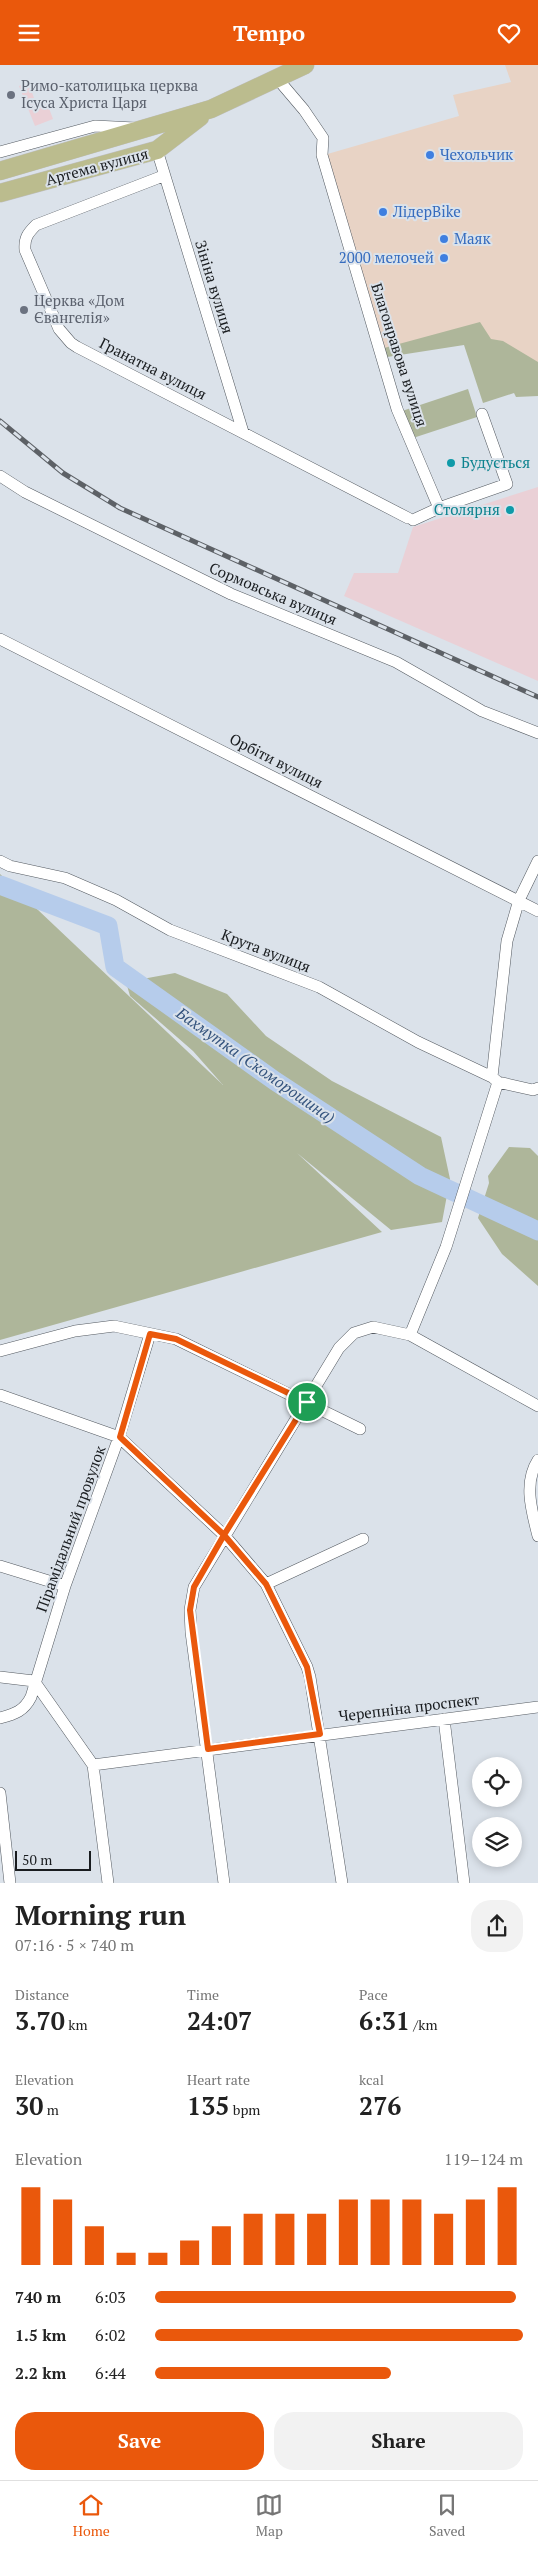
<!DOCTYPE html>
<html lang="en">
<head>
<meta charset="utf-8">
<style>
  :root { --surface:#fff; --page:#f2f2f2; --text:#222; --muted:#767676; --line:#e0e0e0; --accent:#ea580c }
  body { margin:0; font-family:"PT Serif",serif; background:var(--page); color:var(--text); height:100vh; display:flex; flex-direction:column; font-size:19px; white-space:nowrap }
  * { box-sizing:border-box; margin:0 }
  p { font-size:16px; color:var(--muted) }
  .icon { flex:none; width:28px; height:28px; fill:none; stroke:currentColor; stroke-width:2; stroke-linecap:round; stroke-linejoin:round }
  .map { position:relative; height:1818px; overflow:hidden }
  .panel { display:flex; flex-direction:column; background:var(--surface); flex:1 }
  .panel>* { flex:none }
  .controls { position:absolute; left:472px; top:1692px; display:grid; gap:10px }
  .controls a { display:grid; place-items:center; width:50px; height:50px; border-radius:50%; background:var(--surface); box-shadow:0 2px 8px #0003; font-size:25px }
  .scale { position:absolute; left:15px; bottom:12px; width:76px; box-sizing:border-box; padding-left:5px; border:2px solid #191c1f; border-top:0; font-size:14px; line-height:18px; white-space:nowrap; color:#191c1f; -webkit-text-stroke:4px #dbe2ea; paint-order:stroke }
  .pin { position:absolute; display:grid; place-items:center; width:42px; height:42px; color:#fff; margin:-21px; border:2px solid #fff; border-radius:50%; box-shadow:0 1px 5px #0007 }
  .round { display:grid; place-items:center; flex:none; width:52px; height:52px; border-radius:20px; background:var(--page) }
  .headline { display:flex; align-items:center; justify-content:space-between; height:85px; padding:0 15px }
  h1 { font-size:28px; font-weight:800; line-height:38px }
  .stats { display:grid; grid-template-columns:repeat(3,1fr); gap:8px; height:85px; padding:5px 15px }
  .stats div { display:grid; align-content:center }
  .stats b { font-size:25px; font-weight:800 }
  .stats small { font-size:14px; font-weight:400 }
  .stats p { font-size:14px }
  .chart { height:140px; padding:10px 15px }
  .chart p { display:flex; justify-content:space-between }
  .chart svg { width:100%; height:90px; margin-top:5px; stroke:var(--accent); stroke-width:6 }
  .action { display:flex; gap:10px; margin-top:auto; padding:10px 15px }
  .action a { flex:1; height:58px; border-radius:20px; background:var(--accent); color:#fff; font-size:20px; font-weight:800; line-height:58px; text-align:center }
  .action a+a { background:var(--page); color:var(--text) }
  ul { padding:0 15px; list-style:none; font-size:16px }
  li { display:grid; grid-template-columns:80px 60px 1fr; align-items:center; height:38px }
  li i { height:12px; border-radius:6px; background:var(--accent) }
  header { display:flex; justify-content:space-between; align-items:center; height:65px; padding:0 15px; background:var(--accent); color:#fff; font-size:22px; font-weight:800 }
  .tab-bar { display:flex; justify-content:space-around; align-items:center; height:70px; border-top:1px solid var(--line); background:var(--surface); font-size:14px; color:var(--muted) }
  .tab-bar a { display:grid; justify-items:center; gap:2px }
  .tab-bar .active { color:var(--accent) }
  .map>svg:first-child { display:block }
</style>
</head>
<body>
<header><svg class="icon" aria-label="menu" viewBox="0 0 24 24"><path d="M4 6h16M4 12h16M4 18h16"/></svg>Tempo<svg class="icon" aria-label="heart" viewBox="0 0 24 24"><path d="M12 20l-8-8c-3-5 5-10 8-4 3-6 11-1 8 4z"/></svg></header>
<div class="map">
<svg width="538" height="1818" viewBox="0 0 538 1818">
  <rect width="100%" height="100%" fill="#dbe2ea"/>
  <path fill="#e8d3c5" d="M505 0H538V299L493 275 384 283 324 90 459 51 453 30 511 17Z"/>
  <path fill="#ead0d6" d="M28 17 37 41 47 38 53 54 35 61 19 21Z
    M538 422V616L344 531 354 508H398L413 462Z"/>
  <path fill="#aeb69a" d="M480 257 491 274 503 276 538 297V331L516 332 514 328 483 338 464 280 387 292 384 283Z
    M468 324 477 352 413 373 402 346Z
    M0 809 223 1020 193 986 130 931 126 917 175 908 227 929 266 971 332 1016 441 1072 450 1114 442 1157 391 1165 297 1088 382 1167 0 1275Z
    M509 1082 530 1083 538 1091V1221L502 1189 478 1153 489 1118 488 1111Z"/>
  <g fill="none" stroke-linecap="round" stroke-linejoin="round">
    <path stroke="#b6cceb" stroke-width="19" d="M0 820 108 861 115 902 275 1016 420 1111 538 1166"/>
    <defs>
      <path id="minor" d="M276 12 304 45 323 73 322 90 397 344 439 443 413 455
        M157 85 243 367
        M0 87 95 61 135 63
        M163 111 36 160C28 168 24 173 25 185L59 264 71 278 77 282 408 453
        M0 411 25 427 231 529 396 597 482 646 538 668
        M439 443 507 419 482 349
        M0 574 538 846
        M0 796 10 801 65 813 116 835 170 865 319 922 418 977 492 1012 498 1017 533 1025 538 1023
        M492 1012 507 876 519 835 538 796
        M410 1270 446 1182 498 1017
        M0 1286 75 1266 114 1261 176 1274 360 1364
        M0 1330 119 1372 224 1470 266 1519 307 1602 310 1612 342 1818
        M538 1395C523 1418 532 1447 538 1471
        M0 1501 65 1521
        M266 1519 363 1474
        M0 1612 34 1616 93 1700 538 1642
        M0 1653C15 1649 24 1646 31 1632L65 1521 119 1372 150 1269
        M444 1654 464 1818
        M93 1700 108 1818
        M0 1728 10 1818
        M224 1818 191 1567 190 1545 194 1522 339 1283 354 1268 373 1262 410 1270 538 1341"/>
      <path id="primary" d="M0 106 211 44 305 0
        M0 128 157 85 200 52"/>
    </defs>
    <use href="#minor" stroke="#545a61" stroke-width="12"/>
    <use href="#primary" stroke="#bfbfc0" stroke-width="19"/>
    <use href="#minor" stroke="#fff" stroke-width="11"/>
    <use href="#primary" stroke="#bbbc8e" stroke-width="18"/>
    <defs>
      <path id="rail" d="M0 356 63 408 120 443 538 632"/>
    </defs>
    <use href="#rail" stroke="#5d6166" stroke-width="5"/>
    <use href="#rail" stroke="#dbe2ea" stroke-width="3" stroke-dasharray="9" stroke-linecap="butt"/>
  </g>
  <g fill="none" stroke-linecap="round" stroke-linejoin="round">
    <defs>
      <path id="route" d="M307 1337 176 1274 150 1269 120 1372 224 1470 194 1522 190 1545 208 1684 320 1669 307 1602 266 1519 224 1470 307 1337"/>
    </defs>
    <use href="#route" stroke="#fff" stroke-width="10"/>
    <use href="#route" stroke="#ea580c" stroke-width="6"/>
  </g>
  <g fill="#6b7280" stroke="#dbe2ea" stroke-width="2">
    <circle cx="11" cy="30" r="5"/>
    <circle cx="24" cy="245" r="5"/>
  </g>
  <g fill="#3f7fe0" stroke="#dbe2ea" stroke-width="2">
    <circle cx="430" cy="90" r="5"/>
    <circle cx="383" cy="147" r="5"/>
    <circle cx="444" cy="174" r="5"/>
    <circle cx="444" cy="193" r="5"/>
  </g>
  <g fill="#0f9aa8" stroke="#dbe2ea" stroke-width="2">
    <circle cx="451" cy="398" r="5"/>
    <circle cx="510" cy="445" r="5"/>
  </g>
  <g text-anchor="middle" stroke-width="4" stroke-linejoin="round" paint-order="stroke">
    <g font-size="15" fill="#5b616d" stroke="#dbe2ea" text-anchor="start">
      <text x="21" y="26">Римо-католицька церква<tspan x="21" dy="17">Ісуса Христа Царя</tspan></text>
      <text x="34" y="241">Церква «Дом<tspan x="34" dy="17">Євангелія»</tspan></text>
    </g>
    <g font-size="15" fill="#366cbe" stroke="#dbe2ea" text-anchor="start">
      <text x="440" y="95">Чехольчик</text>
      <text x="393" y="152">ЛідерBike</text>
      <text x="454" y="179">Маяк</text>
      <text x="434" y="198" text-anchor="end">2000 мелочей</text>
    </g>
    <g font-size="15" fill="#191c1f" stroke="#dbe2ea">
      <text transform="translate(97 102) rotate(-15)" y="5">Артема вулиця</text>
      <text transform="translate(214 222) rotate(73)" y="5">Зініна вулиця</text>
      <text transform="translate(399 290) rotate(72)" y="5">Благонравова вулиця</text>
      <text transform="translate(153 304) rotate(27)" y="5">Гранатна вулиця</text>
      <text transform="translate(273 529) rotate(23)" y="5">Сормовська вулиця</text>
      <text transform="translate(276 696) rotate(27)" y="5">Орбіти вулиця</text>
      <text transform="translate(266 886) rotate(21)" y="5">Крута вулиця</text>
      <text transform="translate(71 1464) rotate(-70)" y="5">Пірамідальний провулок</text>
      <text transform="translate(409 1643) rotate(-7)" y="5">Черепніна проспект</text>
    </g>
    <g font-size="15" fill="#0d838f" stroke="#dbe2ea" text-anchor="start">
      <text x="461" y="403">Будується</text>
      <text x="500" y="450" text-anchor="end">Столярня</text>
    </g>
    <g font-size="16" font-style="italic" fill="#34537d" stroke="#dbe2ea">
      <text transform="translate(256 1000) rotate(35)" y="6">Бахмутка (Скоморошина)</text>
    </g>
  </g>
</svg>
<div class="controls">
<a><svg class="icon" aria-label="locate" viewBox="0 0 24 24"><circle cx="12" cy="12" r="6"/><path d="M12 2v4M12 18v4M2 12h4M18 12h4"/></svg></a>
<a><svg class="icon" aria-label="layers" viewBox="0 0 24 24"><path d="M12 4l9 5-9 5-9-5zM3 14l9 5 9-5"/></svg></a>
</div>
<div class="scale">50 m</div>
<div class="pin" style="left:307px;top:1337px;background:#1e9e55"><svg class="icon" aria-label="arrive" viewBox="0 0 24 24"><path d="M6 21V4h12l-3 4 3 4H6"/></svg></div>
</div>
<section class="panel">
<div class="headline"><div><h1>Morning run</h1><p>07:16 · 5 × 740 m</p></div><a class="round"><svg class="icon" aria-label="share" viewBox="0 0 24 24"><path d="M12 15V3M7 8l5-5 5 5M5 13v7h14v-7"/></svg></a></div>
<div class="stats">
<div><p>Distance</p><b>3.70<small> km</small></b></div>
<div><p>Time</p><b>24:07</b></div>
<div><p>Pace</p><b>6:31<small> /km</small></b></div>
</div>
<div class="stats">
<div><p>Elevation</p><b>30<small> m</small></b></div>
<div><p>Heart rate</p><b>135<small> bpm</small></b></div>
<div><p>kcal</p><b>276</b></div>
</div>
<div class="chart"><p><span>Elevation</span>119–124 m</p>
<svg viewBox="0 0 160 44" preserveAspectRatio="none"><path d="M5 44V6M15 44V12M25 44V25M35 44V38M45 44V38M55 44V32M65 44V25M75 44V19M85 44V19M95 44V19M105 44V12M115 44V12M125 44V12M135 44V19M145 44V12M155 44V6"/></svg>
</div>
<ul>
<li><b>740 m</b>6:03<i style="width:98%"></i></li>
<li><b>1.5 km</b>6:02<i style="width:100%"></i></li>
<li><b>2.2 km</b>6:44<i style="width:64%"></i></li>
</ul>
<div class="action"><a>Save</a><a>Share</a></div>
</section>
<nav class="tab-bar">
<a class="active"><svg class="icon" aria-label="home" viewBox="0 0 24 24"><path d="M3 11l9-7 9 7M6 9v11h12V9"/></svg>Home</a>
<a><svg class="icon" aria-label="map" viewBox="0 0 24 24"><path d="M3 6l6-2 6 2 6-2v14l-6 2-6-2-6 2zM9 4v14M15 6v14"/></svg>Map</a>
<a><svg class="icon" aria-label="saved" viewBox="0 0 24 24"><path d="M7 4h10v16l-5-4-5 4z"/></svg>Saved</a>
</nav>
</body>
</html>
